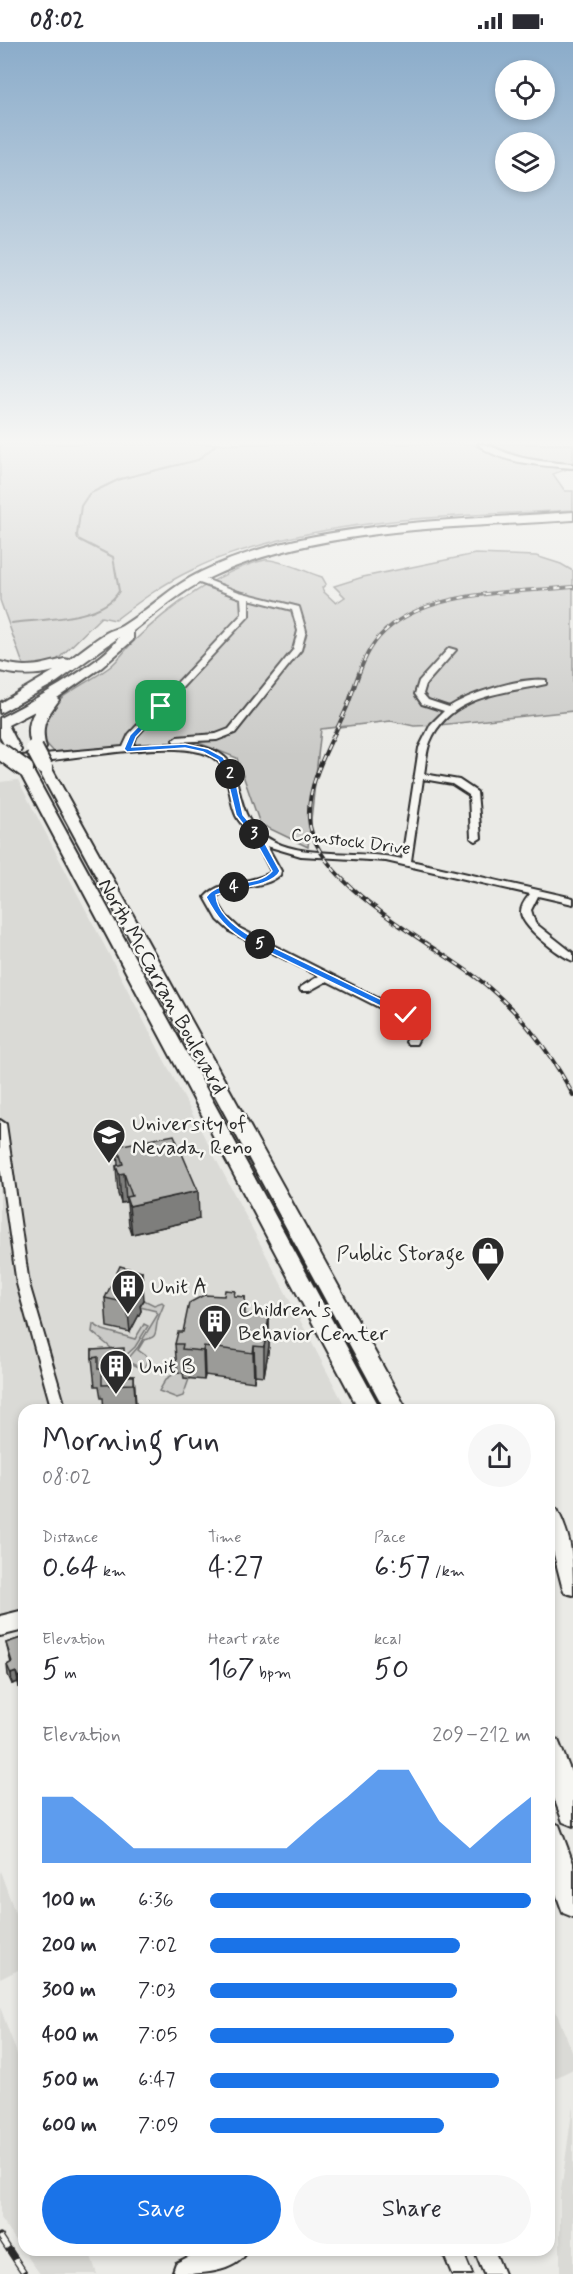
<!DOCTYPE html>
<html lang="en">
<head>
<meta charset="utf-8">
<style>
  :root { --surface:#fff; --page:#f7f7f7; --text:#2b2b33; --muted:#7c7c81; --accent:#1a73e8 }
  body { margin:0; font-family:Mynerve,sans-serif; background:var(--page); color:var(--text); height:100vh; display:flex; flex-direction:column; font-size:22px; white-space:nowrap }
  * { box-sizing:border-box; margin:0 }
  p { font-size:20px; color:var(--muted) }
  .icon { flex:none; width:33px; height:33px; fill:none; stroke:currentColor; stroke-width:2; stroke-linecap:round; stroke-linejoin:round }
  .map { position:relative; flex:1; overflow:hidden }
  .panel { position:absolute; left:18px; top:1362px; width:537px; height:852px; display:flex; flex-direction:column; background:var(--surface); border-radius:18px; box-shadow:0 3px 9px #0003 }
  .panel>* { flex:none }
  .fabs { position:absolute; left:495px; top:18px; display:grid; gap:12px }
  .fabs a { display:grid; place-items:center; width:60px; height:60px; border-radius:50%; background:var(--surface); box-shadow:0 3px 9px #0003; font-size:30px }
  .pin { position:absolute; display:grid; place-items:center; width:51px; height:51px; color:#fff; margin:-26px; border-radius:12px; box-shadow:0 3px 9px #0006 }
  .km { position:absolute; width:30px; height:30px; margin:-15px; border-radius:50%; background:#222; color:#fff; font-size:16px; line-height:30px; text-align:center }
  .round { display:grid; place-items:center; flex:none; width:63px; height:63px; border-radius:32px; background:var(--page) }
  .head { display:flex; align-items:center; justify-content:space-between; height:102px; padding:0 24px }
  h1 { font-size:33px; font-weight:600; line-height:45px }
  .stats { display:grid; grid-template-columns:repeat(3,1fr); gap:9px; height:102px; padding:6px 24px }
  .stats div { display:grid; align-content:center }
  .stats b { font-size:30px; font-weight:600 }
  .stats small { font-size:16px; font-weight:400 }
  .stats p { font-size:16px }
  .chart { height:168px; padding:12px 24px }
  .chart p { display:flex; justify-content:space-between }
  .chart svg { width:100%; height:108px; margin-top:6px; fill:var(--accent); opacity:.7 }
  .action { display:flex; gap:12px; margin-top:auto; padding:12px 24px }
  .action a { flex:1; height:69px; border-radius:36px; background:var(--accent); color:#fff; font-size:24px; font-weight:600; line-height:69px; text-align:center }
  .action a+a { background:var(--page); color:var(--text) }
  ul { padding:0 24px; list-style:none; font-size:20px }
  li { display:grid; grid-template-columns:96px 72px 1fr; align-items:center; height:45px }
  li i { height:15px; border-radius:8px; background:var(--accent) }
  .status { display:flex; justify-content:space-between; align-items:center; height:42px; padding:0 30px; background:var(--surface); direction:ltr }
  .status svg { height:16px; fill:currentColor }
  .map>svg:first-child { display:block }
</style>
</head>
<body>
<div class="status"><b>08:02</b><svg viewBox="0 0 49 12"><path d="M0 12V9h3v3zM5 12V6h3v6zM10 12V3h3v9zM15 12V0h3v12zM26 1h20v11H26zM47 4h2v5h-2z"/></svg></div>
<div class="map">
<svg width="573" height="2232" viewBox="0 0 573 2232">
  <rect width="100%" height="100%" fill="#eaeae6"/>
  <filter id="ink" filterUnits="userSpaceOnUse"><feTurbulence type="fractalNoise" baseFrequency=".0167" numOctaves="2"/><feDisplacementMap in="SourceGraphic" scale="12" xChannelSelector="R" yChannelSelector="G"/><feConvolveMatrix kernelMatrix="1 2 1 2 8 2 1 2 1" color-interpolation-filters="sRGB"/></filter>
  <g filter="url(#ink)">
    <path fill="#dadad6" d="M18 738 347 1368H24V1566L0 1573V740Z
      M0 1829 24 1895V1925L0 1937Z
      M549 1953 573 2011V2027L549 2039Z
      M0 1965 24 2031V2208H89L97 2232H40L0 2176Z
      M573 2063V2232H560V2156Z"/>
    <path fill="#cacac7" stroke="#7a7a79" stroke-width="1.5" d="M0 402H473C501 420 535 424 567 427L553 432 565 449H573V468C470 474 366 474 265 502 240 509 215 516 192 528 164 541 140 559 115 578L101 575 55 620 24 625 0 558Z
      M488 402H573V422L526 416Z
      M475 512 536 514 561 522 573 529V669L439 683 414 684 391 679 321 687 308 805 260 782 237 716 194 699 54 710C47 702 38 695 40 683 44 658 94 639 112 623 120 616 126 607 134 599 167 567 219 528 265 518 276 516 309 531 322 535L326 542 322 546 324 550 336 561 345 555 334 544 363 535Z
      M144 1258 154 1263 162 1260 164 1262C162 1268 158 1275 157 1281 155 1293 157 1295 144 1298L138 1308 149 1316 143 1327 126 1319 138 1305 158 1272 156 1269 140 1265Z
      M93 1282 103 1288 135 1297 144 1282 148 1284 135 1305 123 1316 92 1290Z
      M177 1330 185 1331 184 1336 189 1337 183 1354 177 1356 159 1349 166 1337Z"/>
    <g fill="none" stroke-linecap="round" stroke-linejoin="round">
      <path stroke="#727270" stroke-width="2" d="M12 581C42 577 103 578 119 549L113 515 78 497 77 493 81 464 89 452 120 437 198 418 217 402"/>
      <defs>
        <path id="street" d="M478 402C490 402 502 410 515 414 534 419 553 421 573 422V426C545 424 499 422 478 402Z
          M194 535H200L239 550 299 565 306 589 301 608 235 691 217 698 174 700 173 698 177 695 216 692 229 687 293 608 298 589 292 568 249 557V574L136 695 133 704C159 702 211 696 229 720 233 726 235 735 237 741 244 770 247 786 275 800 305 816 365 808 402 817L419 706 431 682 444 669 422 662 415 652 419 639 449 606 456 608 426 642 423 652 428 658 449 665C471 651 520 635 546 638V642C504 651 449 653 430 700 426 710 426 721 424 732L459 738 477 750 481 796 476 799 471 796 469 753 452 742 423 737 411 819 573 856V862L538 854 531 868 535 881 573 911V919C560 914 521 885 521 870 521 863 526 857 530 852L386 819 301 814 267 804 281 829 280 833C262 849 233 840 215 856L226 874 239 886 419 977 424 986 416 1002H408L406 1000 412 986 410 981 327 939 309 949H301L300 947 301 945 319 934 231 890 218 878 205 855C222 836 250 843 270 831L271 829C265 817 258 804 251 793 246 786 238 780 235 771 229 756 230 737 221 723 197 685 49 726 7 720V716L10 715 123 705 129 692 242 572 241 556 194 539Z
          M0 1078 6 1082 29 1242 66 1368H52L17 1242 0 1124Z
          M442 2208H462L472 2232H452Z
          M474 2208H494L504 2232H484Z"/>
        <path id="secondary" d="M549 1464 557 1467C573 1499 573 1517 573 1553L565 1551 562 1544 549 1493Z
          M24 1568V1588L0 1594V1574Z
          M202 2208H248C236 2232 198 2232 172 2232L176 2221Z"/>
        <path id="primary" d="M573 470V478C458 486 316 485 211 535 182 548 158 570 133 589V598L102 625 57 656 59 658C46 675 40 684 46 706L44 709H34C27 696 27 681 35 669L8 683 21 708 19 711H9L0 695V676C27 662 107 619 119 595L57 640 0 671V661L54 629C35 634 19 634 0 629V620C28 627 37 624 64 617L69 618C81 609 93 599 106 591 111 588 117 587 122 584 150 567 171 544 201 530 307 478 456 479 573 470Z
          M44 721 51 725 407 1368H385L37 725Z
          M25 723 32 727 381 1368H359L18 727Z
          M549 1694 558 1698 573 1735V1784L563 1780 549 1743Z
          M549 1779 559 1783 573 1821V1875L563 1871 549 1832Z"/>
      </defs>
      <use href="#street" stroke="#2b2b2b" stroke-width="4"/>
      <use href="#secondary" stroke="#2b2b2b" stroke-width="4"/>
      <use href="#primary" stroke="#2b2b2b" stroke-width="4"/>
      <use href="#street" fill="#f6f6f2" fill-rule="evenodd"/>
      <use href="#secondary" fill="#f6f6f2" fill-rule="evenodd"/>
      <use href="#primary" fill="#f6f6f2" fill-rule="evenodd"/>
      <defs>
        <path id="rail-far1" d="M573 545C514 551 422 547 379 595 362 614 356 642 347 665 333 698 307 738 309 776 313 844 438 903 486 943 523 974 551 1011 573 1053"/>
        <path id="rail" d="M0 2194 25 2232"/>
      </defs>
      <use href="#rail-far1" stroke="#2b2b2b" stroke-width="4"/>
      <use href="#rail" stroke="#2b2b2b" stroke-width="7"/>
      <use href="#rail-far1" stroke="#f6f6f2" stroke-width="2" stroke-dasharray="6" stroke-linecap="butt"/>
      <use href="#rail" stroke="#f6f6f2" stroke-width="4.5" stroke-dasharray="14" stroke-linecap="butt"/>
      <defs>
        <path id="primary-bridge" d="M34 706 44 725
          M0 709 25 727"/>
      </defs>
      <use href="#primary-bridge" stroke="#2b2b2b" stroke-width="20" stroke-linecap="butt"/>
      <use href="#primary-bridge" stroke="#f6f6f2" stroke-width="16"/>
    </g>
    <path fill="#9b9b98" stroke="#2b2b2b" stroke-width="1.5" d="M117 1104 199 1177 132 1192 129 1183 127 1161 126 1160 121 1161 118 1152 116 1124 118 1123Z
      M224 1254 245 1255V1273L269 1275V1304L264 1334 255 1333 254 1340 205 1333 204 1338 184 1336 183 1331 177 1330 175 1302 183 1290Z
      M105 1256 144 1258 140 1264 141 1269 130 1290 107 1285Z
      M92 1308 125 1318 130 1334H134L136 1368H104L103 1356H101L99 1344H95L92 1316Z
      M24 1595V1650L21 1644 19 1645 18 1640 12 1642 8 1633 7 1623 11 1621 6 1601Z"/>
    <path fill="#7e7e7c" stroke="#2b2b2b" stroke-width="1.5" d="M124 1131 126 1160 121 1161 119 1132Z
      M198 1149 199 1177 132 1192 129 1164Z
      M142 1230 144 1258 140 1264 141 1269 130 1290 127 1261 136 1240Z
      M269 1275V1304L264 1334V1305Z
      M204 1304 205 1333 204 1338 203 1309Z
      M254 1304 255 1333 254 1340 253 1311Z
      M134 1334 136 1363V1368L134 1342Z
      M16 1630 18 1640 12 1642 11 1632Z
      M20 1634 21 1644 19 1645 18 1635Z"/>
    <path fill="#b4b4b1" stroke="#2b2b2b" stroke-width="1.5" d="M174 1093 198 1149 129 1164 126 1155 132 1154 124 1131 119 1132 116 1124 123 1122 117 1104Z
      M120 1224 142 1230 136 1240 139 1241 127 1261 105 1256Z
      M225 1248 235 1249 234 1254 245 1255 244 1273 269 1275 264 1305 254 1304 253 1311 204 1304 203 1309 182 1307 183 1302H175L178 1290H183L189 1261 204 1253 224 1254Z
      M124 1306V1318H128V1334H134V1342L102 1343V1327H98V1315L92 1316V1308Z
      M24 1595V1644L20 1634 18 1635 16 1630 11 1632 7 1623 12 1620 6 1601Z"/>
  </g>
  <linearGradient id="sky" x2="0" y2="1"><stop stop-color="#8bacca"/><stop offset="0.56" stop-color="#f6f6f4"/><stop offset="1" stop-color="#f6f6f4" stop-opacity="0"/></linearGradient>
  <rect width="573" height="714" fill="url(#sky)"/>
  <path fill="#1a73e8" stroke="#fff" stroke-width="1.5" d="M161 661 165 664 136 695 132 705 185 702 208 707 223 715 235 736 243 773 261 794 280 829C274 844 231 847 216 853 217 873 238 887 254 896L409 971V975H403L248 900C227 888 217 876 206 855 221 835 257 847 272 829L253 795 236 773 227 736 218 718 203 710 185 706 127 710 124 707 130 693Z"/>
  <defs>
    <symbol id="university-pin" viewBox="-11 -11 22 30"><path d="M0 17L-7.5 6A9.5 9.5 0 1 1 7.5 6Z" fill="#2b2b2b" stroke="#f6f6f2"/><path d="M0-5L7-2L0 1L-7-2ZM-4 1L0 2.5L4 1V4Q0 6-4 4Z" fill="#fff"/></symbol>
    <symbol id="shop-pin" viewBox="-11 -11 22 30"><path d="M0 17L-7.5 6A9.5 9.5 0 1 1 7.5 6Z" fill="#2b2b2b" stroke="#f6f6f2"/><path d="M-5-2.5h2.3a2.7 3.5 0 0 1 5.4 0H5L5.5 6h-11ZM-1.5-2.5h3a1.5 2.3 0 0 0-3 0Z" fill="#fff"/></symbol>
    <symbol id="building-pin" viewBox="-11 -11 22 30"><path d="M0 17L-7.5 6A9.5 9.5 0 1 1 7.5 6Z" fill="#2b2b2b" stroke="#f6f6f2"/><path d="M-4-6H4V6H1V3H-1V6H-4ZM-2.5-4.3h1.7v1.8h-1.7ZM.8-4.3h1.7v1.8H.8ZM-2.5-1h1.7V.8h-1.7ZM.8-1h1.7V.8H.8Z" fill="#fff"/></symbol>
  </defs>
  <g fill-rule="evenodd">
    <use href="#university-pin" x="90" y="1074" width="38" height="52"/>
    <use href="#shop-pin" x="469" y="1192" width="38" height="52"/>
    <use href="#building-pin" x="109" y="1225" width="38" height="52"/>
    <use href="#building-pin" x="196" y="1260" width="38" height="52"/>
    <use href="#building-pin" x="97" y="1305" width="38" height="52"/>
  </g>
  <g text-anchor="middle" stroke-width="5" stroke-linejoin="round" paint-order="stroke">
    <g font-size="18" fill="#2b2b2b" stroke="#f6f6f2">
      <text transform="translate(351 799) rotate(7)" y="6">Comstock Drive</text>
    </g>
    <g font-size="21" fill="#2b2b2b" stroke="#f6f6f2">
      <text transform="translate(163 944) rotate(61)" y="7">North McCarran Boulevard</text>
    </g>
    <g font-size="21" fill="#2b2b2b" stroke="#f6f6f2" text-anchor="start">
      <text x="132" y="1088">University of<tspan x="132" dy="24">Nevada, Reno</tspan></text>
      <text x="465" y="1218" text-anchor="end">Public Storage</text>
      <text x="151" y="1251">Unit A</text>
      <text x="238" y="1274">Children's<tspan x="238" dy="24">Behavior Center</tspan></text>
      <text x="139" y="1331">Unit B</text>
    </g>
  </g>
</svg>
<div class="fabs">
<a><svg class="icon" aria-label="locate" viewBox="0 0 24 24"><circle cx="12" cy="12" r="6"/><path d="M12 2v4M12 18v4M2 12h4M18 12h4"/></svg></a>
<a><svg class="icon" aria-label="layers" viewBox="0 0 24 24"><path d="M12 4l9 5-9 5-9-5zM3 14l9 5 9-5"/></svg></a>
</div>
<div class="pin" style="left:161px;top:664px;background:#1e9e55"><svg class="icon" aria-label="arrive" viewBox="0 0 24 24"><path d="M6 21V4h12l-3 4 3 4H6"/></svg></div>
<div class="pin" style="left:406px;top:973px;background:#d93025"><svg class="icon" aria-label="check" viewBox="0 0 24 24"><path d="M5 12l5 5 9-10"/></svg></div>
<b class="km" style="left:230px;top:732px">2</b>
<b class="km" style="left:254px;top:792px">3</b>
<b class="km" style="left:234px;top:845px">4</b>
<b class="km" style="left:260px;top:902px">5</b>
<section class="panel">
<div class="head"><div><h1>Morning run</h1><p>08:02</p></div><a class="round"><svg class="icon" aria-label="share" viewBox="0 0 24 24"><path d="M12 15V3M7 8l5-5 5 5M5 13v7h14v-7"/></svg></a></div>
<div class="stats">
<div><p>Distance</p><b>0.64<small> km</small></b></div>
<div><p>Time</p><b>4:27</b></div>
<div><p>Pace</p><b>6:57<small> /km</small></b></div>
</div>
<div class="stats">
<div><p>Elevation</p><b>5<small> m</small></b></div>
<div><p>Heart rate</p><b>167<small> bpm</small></b></div>
<div><p>kcal</p><b>50</b></div>
</div>
<div class="chart"><p><span>Elevation</span>209–212 m</p>
<svg viewBox="0 0 160 44" preserveAspectRatio="none"><path d="M0 44V17L10 17L20 27L30 38L40 38L50 38L60 38L70 38L80 38L90 27L100 17L110 6L120 6L130 27L140 38L150 27L160 17V44z"/></svg>
</div>
<ul>
<li><b>100 m</b>6:36<i style="width:100%"></i></li>
<li><b>200 m</b>7:02<i style="width:78%"></i></li>
<li><b>300 m</b>7:03<i style="width:77%"></i></li>
<li><b>400 m</b>7:05<i style="width:76%"></i></li>
<li><b>500 m</b>6:47<i style="width:90%"></i></li>
<li><b>600 m</b>7:09<i style="width:73%"></i></li>
</ul>
<div class="action"><a>Save</a><a>Share</a></div>
</section>
</div>
</body>
</html>
